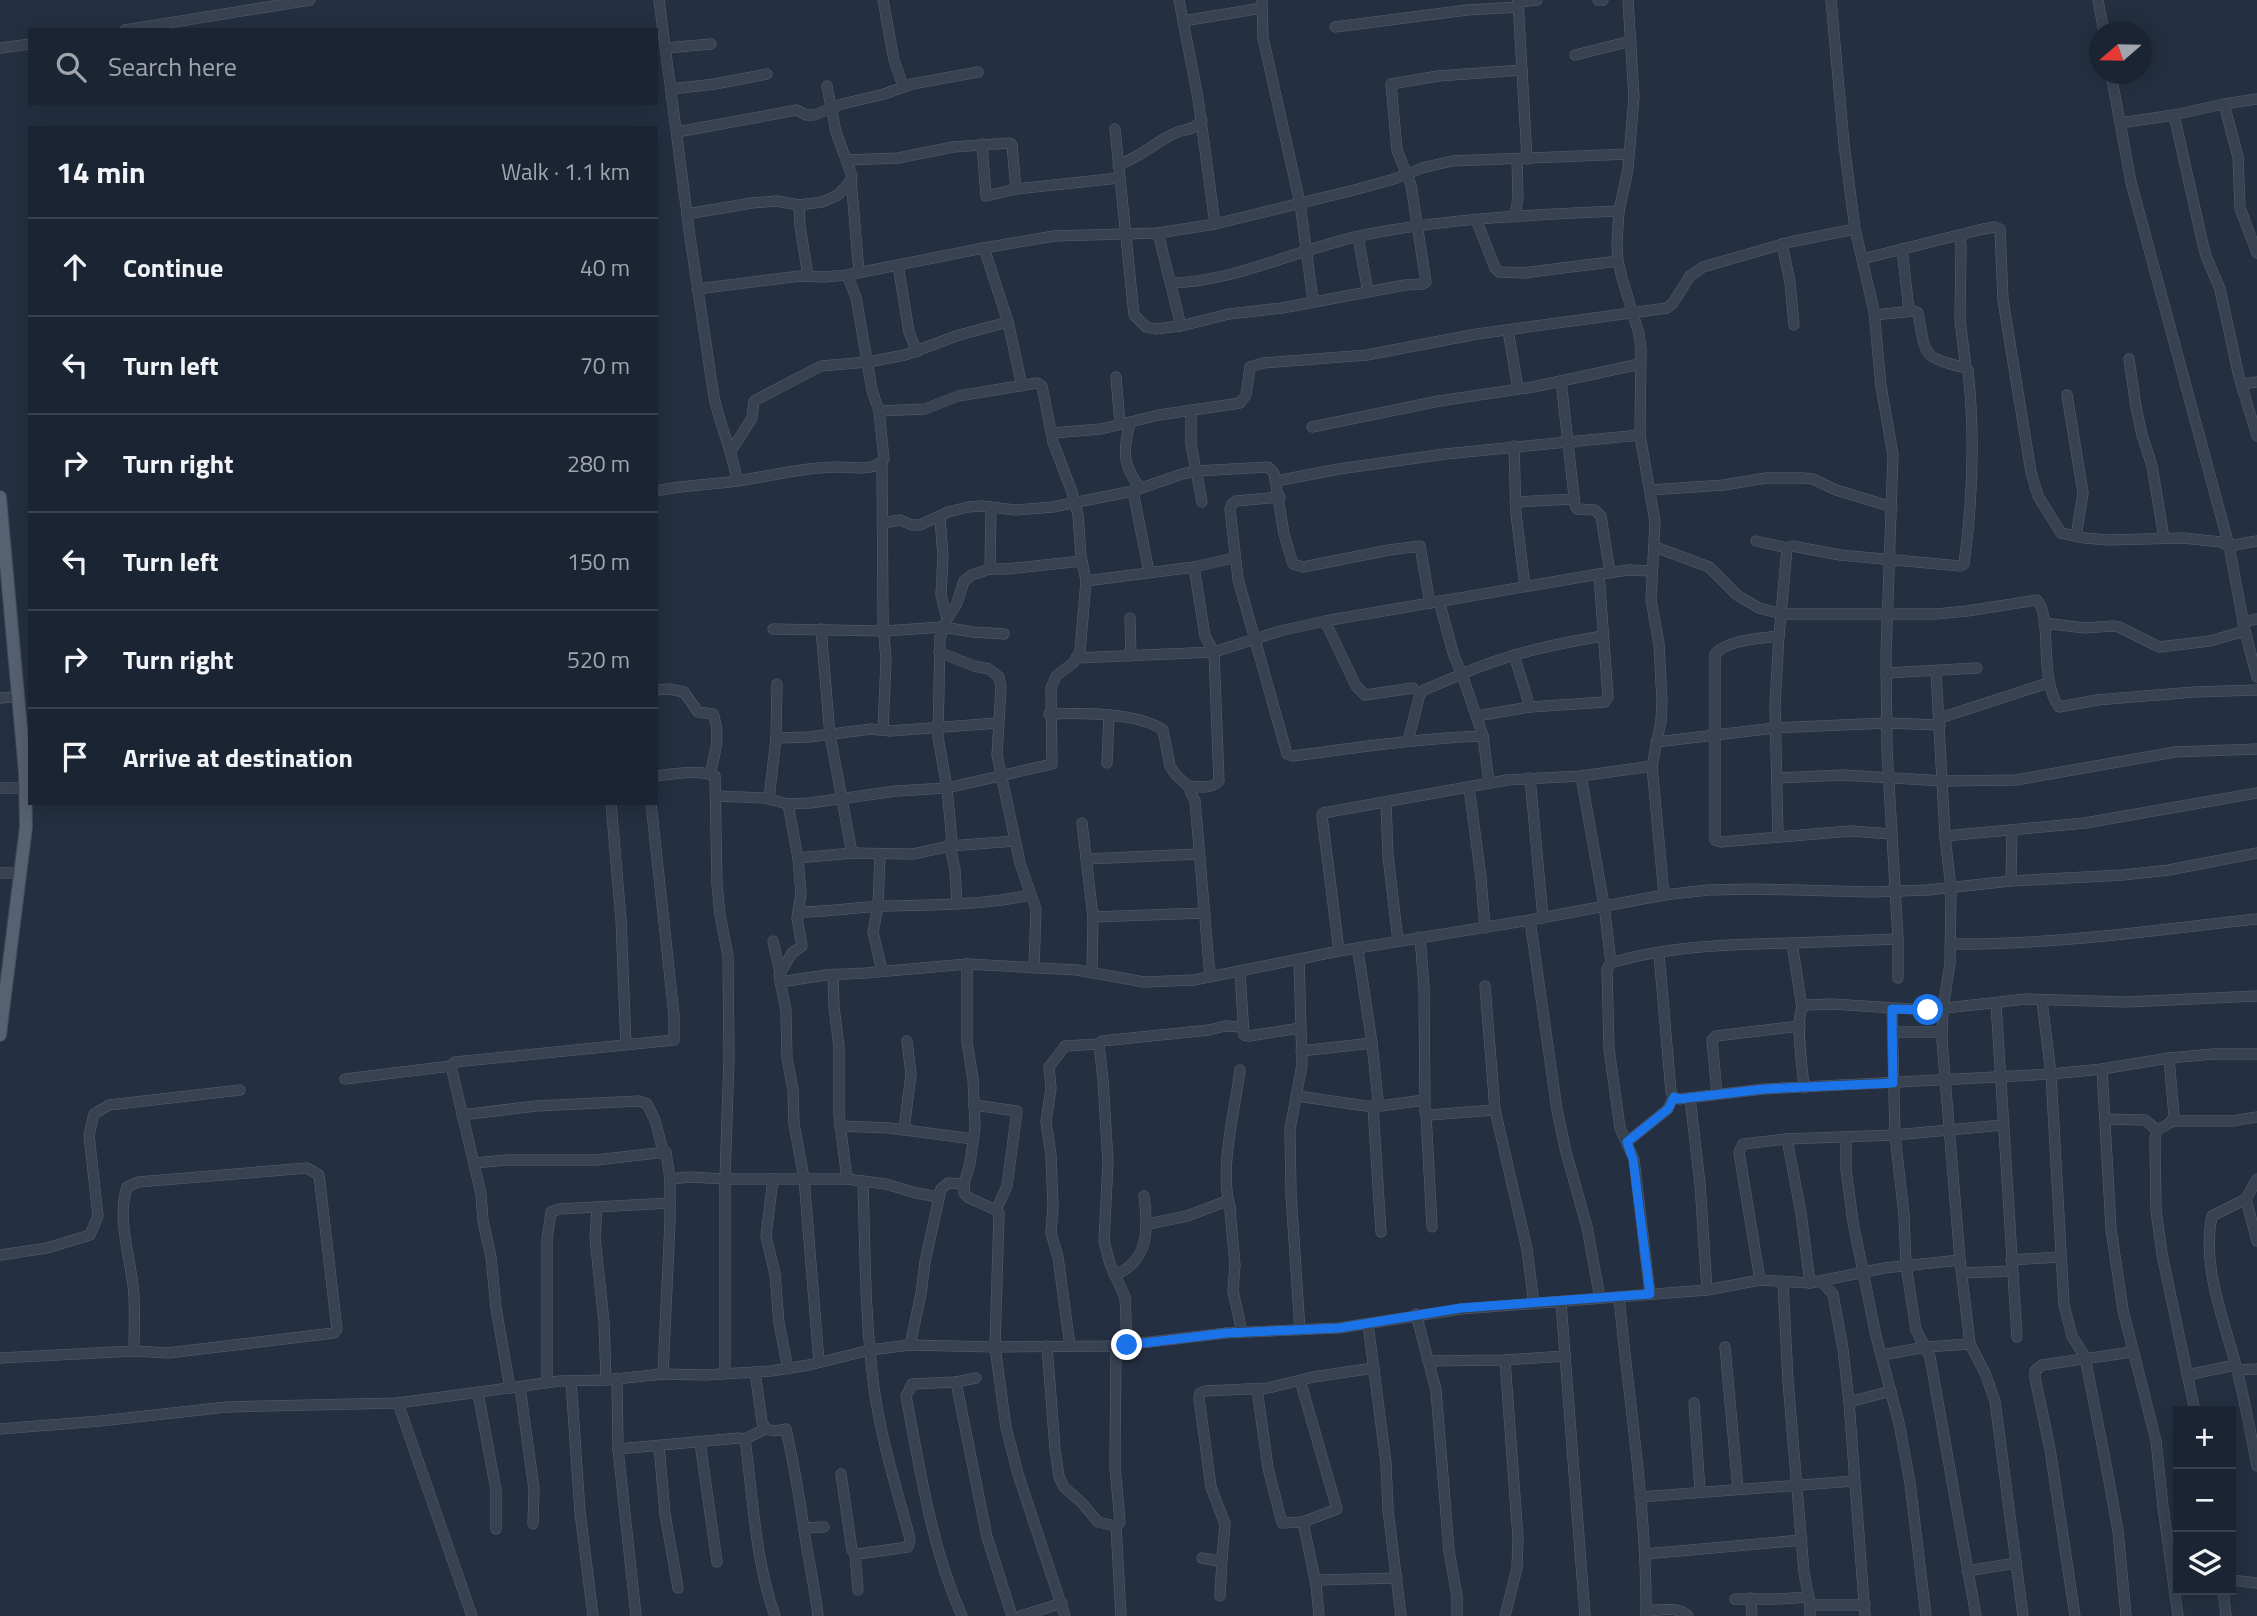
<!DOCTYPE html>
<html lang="en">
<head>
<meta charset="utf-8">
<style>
  :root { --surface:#1b2432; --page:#242c3a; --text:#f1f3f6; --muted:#a0a4ac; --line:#39414d }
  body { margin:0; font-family:"Titillium Web",sans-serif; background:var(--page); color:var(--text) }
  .controls { position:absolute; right:21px; bottom:21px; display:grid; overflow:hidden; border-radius:0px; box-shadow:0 4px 18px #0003 }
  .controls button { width:63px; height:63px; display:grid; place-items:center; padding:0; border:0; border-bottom:2px solid var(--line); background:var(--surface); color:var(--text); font:35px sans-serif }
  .compass { position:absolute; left:2089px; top:21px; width:63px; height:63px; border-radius:50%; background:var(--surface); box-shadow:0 4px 18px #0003; rotate:250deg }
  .stop { position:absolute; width:21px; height:21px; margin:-16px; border:5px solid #1a73e8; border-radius:50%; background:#fff }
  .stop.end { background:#1a73e8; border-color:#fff; box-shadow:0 2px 7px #0008 }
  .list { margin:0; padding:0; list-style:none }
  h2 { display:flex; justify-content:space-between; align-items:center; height:91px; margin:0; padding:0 28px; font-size:30px }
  h2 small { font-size:23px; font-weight:400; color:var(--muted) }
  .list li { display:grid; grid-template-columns:46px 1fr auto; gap:21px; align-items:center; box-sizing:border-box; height:98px; padding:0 28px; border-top:2px solid var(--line) }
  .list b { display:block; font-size:26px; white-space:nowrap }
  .list em { font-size:23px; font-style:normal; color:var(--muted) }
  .icon { flex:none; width:38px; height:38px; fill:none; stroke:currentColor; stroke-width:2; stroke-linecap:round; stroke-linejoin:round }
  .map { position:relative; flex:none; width:2257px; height:1616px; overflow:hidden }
  .search { position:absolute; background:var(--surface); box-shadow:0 4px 18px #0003; left:28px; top:28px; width:630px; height:77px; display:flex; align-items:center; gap:18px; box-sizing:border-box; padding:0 24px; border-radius:0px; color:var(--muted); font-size:26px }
  .panel { position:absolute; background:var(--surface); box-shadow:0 4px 18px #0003; left:28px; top:126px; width:630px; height:679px; border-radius:0px }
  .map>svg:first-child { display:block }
</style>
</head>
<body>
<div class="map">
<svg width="2257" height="1616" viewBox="0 0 2257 1616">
  <rect width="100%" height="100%" fill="#243042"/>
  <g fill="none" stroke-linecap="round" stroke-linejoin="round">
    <g stroke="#56606e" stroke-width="11">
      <g id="minor">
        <path d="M659 0 690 237 714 397C720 426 733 452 737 481"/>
        <path d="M883 0 894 60 903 86"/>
        <path d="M1179 0 1198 98 1215 224"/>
        <path d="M1262 0 1263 38 1300 203 1313 301"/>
        <path d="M1518 0 1527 159"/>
        <path d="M1598 0H1603"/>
        <path d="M1628 0 1634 97 1628 169 1619 211 1617 243 1618 261 1622 278 1639 334 1641 349 1640 435 1655 522 1651 600 1659 644 1662 702 1661 721 1652 766 1664 895"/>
        <path d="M1831 0 1844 144 1855 229 1874 311 1881 386 1893 455 1886 656 1887 749 1898 939V978"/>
        <path d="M2098 0 2104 32"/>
        <path d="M1518 2 1537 0"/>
        <path d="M1183 21 1262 8"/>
        <path d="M1335 27 1467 10 1519 7"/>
        <path d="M125 30 310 0"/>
        <path d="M0 48 30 44"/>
        <path d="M666 48 711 44"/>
        <path d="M1575 55 1631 41"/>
        <path d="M2111 74 2131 182 2229 546 2245 631 2257 677"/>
        <path d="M671 89 715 84 767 74"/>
        <path d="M2224 104 2238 157 2240 208 2257 253"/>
        <path d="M2174 115 2202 240 2206 256 2220 289 2239 377 2257 436"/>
        <path d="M2120 123 2174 115 2224 104 2257 99"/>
        <path d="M1115 129 1134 315 1146 327 1155 329 1181 326 1229 314 1282 308 1405 285 1422 284 1426 282 1411 185 1397 150 1391 84 1438 76 1522 70"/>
        <path d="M677 132 797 110 806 115H814L842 104 884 94 912 84 978 72"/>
        <path d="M982 144 986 196 1016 189 1119 178"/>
        <path d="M847 160 898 158 953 147 1010 143 1012 145 1016 189"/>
        <path d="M1118 165C1139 158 1153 144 1173 134 1186 127 1191 133 1202 120"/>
        <path d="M851 179 859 272"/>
        <path d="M799 205 800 226 808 276"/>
        <path d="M687 214 752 203 776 201 799 205 822 202 838 195 849 183 852 176 836 132 827 86"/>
        <path d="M1515 217 1518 197 1517 159"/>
        <path d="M1476 219 1495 268 1499 272 1523 273 1618 261"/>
        <path d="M1158 233 1181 326"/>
        <path d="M1960 235 1961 247 1960 320 1966 368"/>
        <path d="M1358 237 1368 292"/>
        <path d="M1782 244 1790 282 1794 325"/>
        <path d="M1902 249 1909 310"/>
        <path d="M1862 259 1983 229 1995 227 2000 229 2003 300 2031 472 2038 496 2061 533 2085 538 2109 540 2183 538 2221 542 2229 546 2257 541"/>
        <path d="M898 265 909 332 917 352"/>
        <path d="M1172 283C1238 281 1300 248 1364 235 1447 218 1534 215 1619 211"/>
        <path d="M697 289 800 276 824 277 847 275 984 248"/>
        <path d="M1508 330 1518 389"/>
        <path d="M2129 359 2136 407 2142 435 2152 466 2164 538"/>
        <path d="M1116 377 1120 424"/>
        <path d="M1561 381 1575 505 1577 509 1595 510 1601 516 1610 573"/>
        <path d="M2242 384 2257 382"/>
        <path d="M1022 386 1008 322 984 248 1054 236 1158 233 1215 224 1358 189 1394 179 1422 168 1452 161 1629 154"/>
        <path d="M2067 395 2083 493 2076 536"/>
        <path d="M1191 410V444L1202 502"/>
        <path d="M1130 422C1123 451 1122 464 1140 488"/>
        <path d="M1312 427 1439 401 1533 387 1640 364"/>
        <path d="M1052 433 1101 429 1159 415 1240 403 1246 395 1250 367 1263 363 1367 355 1477 334 1667 308 1673 303 1690 276 1703 267 1790 242 1855 229"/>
        <path d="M1514 446 1516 514 1525 586"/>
        <path d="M731 451 752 418 754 401 821 366 868 362 905 355 959 335 1008 322"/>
        <path d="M882 463 883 621 886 661 883 729"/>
        <path d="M1276 481 1339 469 1445 454 1640 435"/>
        <path d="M1650 490 1724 485 1766 478H1803L1813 479 1836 490 1892 507"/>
        <path d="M656 491C683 485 710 485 737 481 771 476 804 467 839 467 853 467 875 472 884 459L879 411 872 390 856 297 847 275"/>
        <path d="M1133 491 1149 572"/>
        <path d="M1280 497 1236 501 1232 504 1230 509 1238 579 1287 754 1292 756C1355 748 1420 738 1483 736L1462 674C1508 654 1554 644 1603 636"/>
        <path d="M1515 502 1574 499"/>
        <path d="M940 517 943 557 941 595 947 619"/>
        <path d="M883 523 900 520 912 525H920L948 512 968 507 982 506 1015 510 1053 507 1133 491 1182 474 1197 471 1268 467 1274 473 1284 534 1293 564 1303 567 1389 550 1420 546 1430 603"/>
        <path d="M1756 541 1787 548"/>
        <path d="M1655 547 1709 567 1737 595 1759 608 1782 614H1936L1967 611 2037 600C2053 617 2038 678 2059 707L2097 700 2194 692 2257 690"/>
        <path d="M1194 567 1205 636 1214 652 1280 631 1325 621 1599 574 1629 570 1651 571"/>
        <path d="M990 569 991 507"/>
        <path d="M1086 581 1194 567 1234 558"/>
        <path d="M1130 618 1131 656"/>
        <path d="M1325 621 1356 686 1365 695 1413 688"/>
        <path d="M2243 622 2257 619"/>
        <path d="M2044 623 2085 628 2112 626 2119 627 2159 647 2210 641 2245 631"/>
        <path d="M773 629 885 631 943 627 973 632 1004 634"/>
        <path d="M821 629 830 735 852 853"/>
        <path d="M1779 636C1759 639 1729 639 1715 654V840L1721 842 1850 831 1892 834"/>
        <path d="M939 652 974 666 989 669 999 677 1001 687 997 755 1020 863 1036 909 1034 968"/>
        <path d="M1514 655 1530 707"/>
        <path d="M1076 658 1214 652 1219 781C1212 789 1199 787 1188 786"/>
        <path d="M1936 671 1945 836 1951 888 1950 963 1943 1009 1942 1041 1960 1260 1970 1344 1985 1373 1995 1401 2023 1616"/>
        <path d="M1886 673 1977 668"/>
        <path d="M656 690 669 689 684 692 698 712 713 714C721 734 715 754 710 774"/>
        <path d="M0 698 14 697"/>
        <path d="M1049 714C1080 713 1138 712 1163 730L1170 766 1176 775 1188 786 1195 801 1210 977"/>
        <path d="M1477 716 1530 707 1605 702 1608 697 1599 574"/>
        <path d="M1940 718 2048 683"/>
        <path d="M1483 736 1489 783"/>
        <path d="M776 738 809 737 871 729 890 731 998 723"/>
        <path d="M1408 741 1420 694 1424 690 1462 674 1454 656 1439 601"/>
        <path d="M1656 742 1775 728 1887 723 1940 725"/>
        <path d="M1107 763 1109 715"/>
        <path d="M656 776C673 774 700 769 715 776L717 884 720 915 728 956 729 1058 725 1179V1373"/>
        <path d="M1581 776 1604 905 1611 963 1607 969 1609 1049 1620 1128 1634 1159 1650 1294"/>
        <path d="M1530 778 1543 918"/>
        <path d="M1777 778 1842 775 1944 781 2016 780 2175 752 2257 749"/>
        <path d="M1469 787 1481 878 1485 928"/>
        <path d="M0 788H22"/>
        <path d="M716 796 765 798 788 804 810 803 896 791 947 788 1052 764 1051 688 1056 676 1073 663 1080 652 1086 581 1081 556 1078 515 1072 492 1053 442 1042 386 1037 383 958 396 925 409 879 411"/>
        <path d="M769 799 776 738 777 684"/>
        <path d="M1386 802 1388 856 1398 941"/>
        <path d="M611 803 621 920 626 1045"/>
        <path d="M788 804 798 858 801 894 797 918 802 946 792 953 779 975 786 1011 787 1058 793 1090 794 1124 804 1178 819 1362"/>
        <path d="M1082 823 1093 917 1092 972"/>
        <path d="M1945 836 2085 823 2257 793"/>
        <path d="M1778 837 1775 704 1779 636 1787 548 1792 546 1840 555 1960 566 1964 564C1973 499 1975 435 1968 370L1966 368C1921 357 1926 356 1918 313L1914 311 1874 315"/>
        <path d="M880 854 878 907 873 932 882 971"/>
        <path d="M798 858 852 853 913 854 950 846 952 842 947 788 938 737 940 638 947 619 957 603 964 581 972 575 990 569H1007L1082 561"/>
        <path d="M1086 859 1199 854"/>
        <path d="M0 873H16"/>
        <path d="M2011 881 2012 830"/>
        <path d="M957 903 955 870 950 846 1015 841"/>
        <path d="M799 912C828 912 856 907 885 906 934 905 983 905 1030 895"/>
        <path d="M1093 917 1205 913"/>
        <path d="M1530 920 1557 1110 1566 1152 1587 1227 1600 1298"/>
        <path d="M1420 937 1424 986 1425 1112 1429 1115 1495 1110"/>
        <path d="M773 941 780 972"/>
        <path d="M1951 944C2054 945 2155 930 2257 919"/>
        <path d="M1339 951 1322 816 1323 813 1507 780 1581 776 1652 766"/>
        <path d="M1659 954 1671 1092 1673 1097 1679 1099 1764 1089 2051 1074 2102 1069 2169 1058 2213 1054H2257"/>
        <path d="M1299 959 1302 1065 1290 1129 1291 1194 1300 1330"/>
        <path d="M1611 963C1666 946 1735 944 1792 943"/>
        <path d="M967 964V1042L973 1079 975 1127 970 1163 964 1184V1193L969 1198 996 1210 999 1213 995 1347 1006 1427 1018 1474 1065 1616"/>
        <path d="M1240 972 1244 1035 1249 1036 1300 1028"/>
        <path d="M833 974 834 1007 839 1047V1115L847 1179"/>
        <path d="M780 982 826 975 866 973 967 964 1077 970 1144 982 1194 980 1339 951 1530 920 1664 895 1708 890 1754 889 1872 892 1928 890 2011 881 2123 875 2169 870 2257 853"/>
        <path d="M1485 986 1495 1110 1527 1249 1534 1304"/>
        <path d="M2042 1001 2051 1074 2064 1305 2072 1336 2085 1357 2107 1470 2118 1531 2126 1616"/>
        <path d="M1996 1003 2017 1337"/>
        <path d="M1802 1008 1807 1005 1831 1004 1928 1010 2026 999 2126 1002 2257 996"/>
        <path d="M1892 1009 1895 1135 1904 1215 1906 1265 1916 1330 1930 1357 1976 1616"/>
        <path d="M1892 1032H1942"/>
        <path d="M1301 1051 1372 1043"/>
        <path d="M2169 1058 2174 1116 2170 1123 2157 1130 2155 1138 2156 1210 2162 1254 2195 1411"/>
        <path d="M2102 1069 2111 1229 2123 1310 2156 1441 2163 1507 2178 1616"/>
        <path d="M345 1079 451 1066"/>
        <path d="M1804 1088C1803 1070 1795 1023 1802 1008L1792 943 1898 939"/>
        <path d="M1717 1094 1712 1040 1716 1036 1800 1026"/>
        <path d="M1297 1096 1373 1107 1378 1101 1372 1043 1358 951"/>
        <path d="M1690 1098 1700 1184 1707 1290"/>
        <path d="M974 1105 1017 1111 1007 1186 996 1210"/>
        <path d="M1426 1114 1432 1227"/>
        <path d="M462 1115 536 1106 639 1101 647 1104 655 1120 663 1151"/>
        <path d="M2105 1119 2145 1120 2157 1130"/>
        <path d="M2173 1121H2232L2257 1117"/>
        <path d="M840 1126 890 1128 973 1139"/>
        <path d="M904 1130 911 1074 907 1041"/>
        <path d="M1846 1137V1169L1853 1222 1876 1336 1899 1423 1910 1483 1926 1616"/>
        <path d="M1787 1139 1801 1213 1810 1283"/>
        <path d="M1627 1142 1668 1109 1673 1097"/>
        <path d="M475 1163 506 1160H596L666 1152 670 1179V1222L663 1374"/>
        <path d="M670 1179 690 1177 725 1179H847L886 1184 916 1193 938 1197"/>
        <path d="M773 1179 766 1236 775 1274 779 1323 788 1369"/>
        <path d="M2257 1179 2246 1199 2212 1216C2201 1267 2225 1322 2237 1370 2245 1402 2251 1434 2257 1466"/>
        <path d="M2246 1199 2257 1241"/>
        <path d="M597 1207 595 1238 604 1322 606 1380"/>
        <path d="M1230 1210 1235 1265 1233 1291 1242 1332"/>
        <path d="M1231 1210C1218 1173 1235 1110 1240 1070"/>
        <path d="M1148 1224 1187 1216 1227 1201"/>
        <path d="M1381 1232 1373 1107 1424 1100"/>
        <path d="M0 1255 47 1248 90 1235 98 1216 89 1135 94 1114 109 1105 240 1090"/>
        <path d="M2011 1260 2060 1257"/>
        <path d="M1962 1273 2012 1271"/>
        <path d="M1114 1275C1150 1262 1148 1227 1144 1196"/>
        <path d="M1760 1280 1739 1152 1743 1144 1787 1139 1895 1135 2003 1125"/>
        <path d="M1783 1282 1788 1381 1804 1572 1810 1605V1616"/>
        <path d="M1822 1282 1833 1294 1843 1349 1849 1402 1865 1616"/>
        <path d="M1619 1297C1629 1403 1647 1509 1646 1616"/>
        <path d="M1561 1302 1585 1616"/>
        <path d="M1416 1314 1436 1390 1449 1551 1457 1596V1616"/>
        <path d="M1368 1324 1386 1463 1388 1510 1401 1616"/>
        <path d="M910 1345 921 1294 925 1262 941 1189 948 1183 964 1184"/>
        <path d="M1127 1345 1125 1297 1110 1264 1104 1241 1108 1162 1103 1080 1099 1044 1102 1041 1209 1030 1225 1026 1242 1027"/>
        <path d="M1047 1346 1055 1449 1059 1477 1064 1487 1082 1503 1098 1522 1116 1526 1120 1522 1115 1467 1116 1346"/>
        <path d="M1070 1346 1058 1257 1051 1233 1053 1206 1051 1155 1046 1122 1051 1088 1049 1067 1065 1046 1099 1044"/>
        <path d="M1725 1347 1738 1489"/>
        <path d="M1882 1355 1926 1347 1970 1344"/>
        <path d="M0 1358 134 1351 168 1353 334 1333 337 1329 319 1175 307 1168 138 1182 127 1187C116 1221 132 1261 134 1296 135 1314 134 1333 134 1351"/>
        <path d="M1428 1361 1505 1360 1565 1356"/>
        <path d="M2237 1370 2257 1369"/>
        <path d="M755 1372 762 1422C768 1434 775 1431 786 1429 794 1465 800 1500 805 1536 809 1563 815 1589 818 1616"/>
        <path d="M2187 1375 2235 1365"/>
        <path d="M617 1378 618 1449 636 1616"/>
        <path d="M571 1381 580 1512 593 1616"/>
        <path d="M547 1382V1239L551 1212 559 1209 670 1203"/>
        <path d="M956 1382 987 1537 1012 1616"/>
        <path d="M520 1387 534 1489 533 1524"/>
        <path d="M510 1388 496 1308 491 1257 483 1221 481 1194 451 1066 455 1062 674 1040V1015L651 803"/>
        <path d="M1257 1389 1268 1468 1282 1523 1303 1522 1337 1509 1300 1380"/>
        <path d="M478 1393 496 1490V1529"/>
        <path d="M1849 1402 1891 1391"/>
        <path d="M398 1403 472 1616"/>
        <path d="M1694 1403 1700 1491"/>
        <path d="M0 1429 100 1421 227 1407 398 1403 560 1381 606 1380 663 1374 705 1375 771 1371 809 1365 870 1350 910 1345 995 1347 1116 1346 1226 1333 1339 1328 1461 1309 1707 1290 1760 1280 1810 1283 1884 1268 1960 1260"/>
        <path d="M745 1439C753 1498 755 1560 775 1616"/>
        <path d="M700 1442 717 1562"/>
        <path d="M659 1446 665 1514 678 1588"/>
        <path d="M618 1449 739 1438 745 1439 765 1429"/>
        <path d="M841 1474 852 1550 858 1554 908 1547 910 1539C897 1489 881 1440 874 1388 865 1320 865 1250 863 1181"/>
        <path d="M1640 1497 1854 1481"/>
        <path d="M1303 1522 1316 1584 1319 1616"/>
        <path d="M1116 1526 1121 1616"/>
        <path d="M804 1528 824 1527"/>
        <path d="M855 1553 858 1590"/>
        <path d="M1645 1554 1802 1540"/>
        <path d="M1202 1558 1219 1561 1222 1559 1225 1524 1211 1487 1199 1398 1200 1393 1205 1391 1268 1388 1313 1377 1374 1368"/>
        <path d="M1967 1571 2016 1563"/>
        <path d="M2231 1580 2257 1583"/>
        <path d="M1316 1584 1318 1580 1397 1578"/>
        <path d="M2223 1590 2226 1616"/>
        <path d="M1220 1596 1222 1559"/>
        <path d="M1751 1598 1752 1616"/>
        <path d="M1735 1599H1779L1809 1597"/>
        <path d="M1810 1605H1865"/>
        <path d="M1646 1611C1660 1610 1678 1606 1688 1616"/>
        <path d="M962 1616C931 1547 920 1469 906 1396L912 1384 956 1382 976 1378"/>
        <path d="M1021 1616 1062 1603"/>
        <path d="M1505 1616 1517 1568 1518 1538 1505 1360"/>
        <path d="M2075 1616 2050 1449 2035 1378V1371L2042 1365 2132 1352"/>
      </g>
    </g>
    <g stroke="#424b5a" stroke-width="14">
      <path id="major" d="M0 497 25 772 26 827 0 1035"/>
    </g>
    <use href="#minor" stroke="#384251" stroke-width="10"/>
    <use href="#major" stroke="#566171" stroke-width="12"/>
  </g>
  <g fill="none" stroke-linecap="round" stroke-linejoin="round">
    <path stroke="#1a73e8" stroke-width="9" d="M1127 1345 1226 1333 1339 1328 1461 1308 1650 1294 1633 1159 1627 1142 1668 1109 1674 1097 1679 1099 1764 1089 1893 1083 1892 1009 1928 1010"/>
  </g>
</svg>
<div class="controls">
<button>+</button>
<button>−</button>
<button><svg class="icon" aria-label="layers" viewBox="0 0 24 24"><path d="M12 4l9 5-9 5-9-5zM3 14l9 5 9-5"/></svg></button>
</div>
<svg class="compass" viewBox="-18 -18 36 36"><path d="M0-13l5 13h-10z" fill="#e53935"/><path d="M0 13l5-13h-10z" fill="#a0a4ac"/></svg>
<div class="stop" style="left:1928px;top:1010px"></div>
<div class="stop end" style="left:1127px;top:1345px"></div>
<div class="search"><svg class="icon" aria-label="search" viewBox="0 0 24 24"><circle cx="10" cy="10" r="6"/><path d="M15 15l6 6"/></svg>Search here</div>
<section class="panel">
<h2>14 min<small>Walk · 1.1 km</small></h2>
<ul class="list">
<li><svg class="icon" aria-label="ahead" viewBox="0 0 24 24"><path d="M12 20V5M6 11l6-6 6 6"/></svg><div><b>Continue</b></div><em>40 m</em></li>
<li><svg class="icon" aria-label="left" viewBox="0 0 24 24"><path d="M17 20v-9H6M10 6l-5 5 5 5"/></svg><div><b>Turn left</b></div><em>70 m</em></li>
<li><svg class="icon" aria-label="right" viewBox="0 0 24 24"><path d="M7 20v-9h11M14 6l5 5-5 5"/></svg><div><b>Turn right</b></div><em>280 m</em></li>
<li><svg class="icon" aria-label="left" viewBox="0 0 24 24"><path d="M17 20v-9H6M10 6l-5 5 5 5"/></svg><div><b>Turn left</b></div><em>150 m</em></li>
<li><svg class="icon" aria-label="right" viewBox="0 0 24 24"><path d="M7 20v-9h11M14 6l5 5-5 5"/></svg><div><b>Turn right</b></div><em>520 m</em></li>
<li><svg class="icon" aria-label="arrive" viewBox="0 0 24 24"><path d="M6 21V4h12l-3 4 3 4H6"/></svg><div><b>Arrive at destination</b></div></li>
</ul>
</section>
</div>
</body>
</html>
